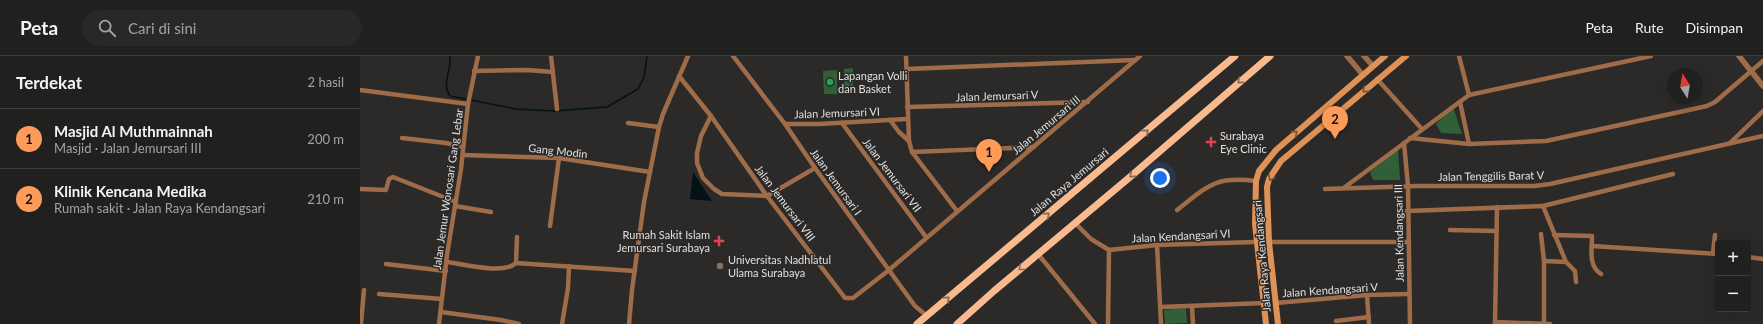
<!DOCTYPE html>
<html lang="id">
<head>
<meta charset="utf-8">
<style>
  :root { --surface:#20201e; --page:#282827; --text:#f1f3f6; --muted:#a2a3a4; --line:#3d3e3c; --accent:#fe9b59 }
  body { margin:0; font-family:Lato,sans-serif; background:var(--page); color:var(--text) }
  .controls { position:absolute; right:12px; bottom:12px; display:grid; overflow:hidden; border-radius:4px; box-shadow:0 4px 16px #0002 }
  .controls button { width:36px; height:36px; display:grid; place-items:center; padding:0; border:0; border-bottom:1px solid var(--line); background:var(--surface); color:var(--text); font:20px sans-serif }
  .compass { position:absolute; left:1307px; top:12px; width:36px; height:36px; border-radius:50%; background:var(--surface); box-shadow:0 4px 16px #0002; rotate:349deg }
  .you { position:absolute; left:800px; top:122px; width:14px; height:14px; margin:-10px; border:3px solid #fff; border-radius:50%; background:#1a73e8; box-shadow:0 0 0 6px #1a73e833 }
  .badge { display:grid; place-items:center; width:26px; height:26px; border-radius:50%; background:var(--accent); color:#111; font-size:13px; font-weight:700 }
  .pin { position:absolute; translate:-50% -33px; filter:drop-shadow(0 1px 2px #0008) }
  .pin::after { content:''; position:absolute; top:21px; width:14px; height:12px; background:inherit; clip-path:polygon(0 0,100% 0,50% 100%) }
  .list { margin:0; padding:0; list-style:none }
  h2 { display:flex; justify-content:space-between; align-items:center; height:52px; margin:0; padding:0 16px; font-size:17px }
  h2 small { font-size:13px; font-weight:400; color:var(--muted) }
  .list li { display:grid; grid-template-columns:26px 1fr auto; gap:12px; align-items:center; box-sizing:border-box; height:60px; padding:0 16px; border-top:1px solid var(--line) }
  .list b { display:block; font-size:15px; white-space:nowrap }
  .list p { margin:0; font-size:13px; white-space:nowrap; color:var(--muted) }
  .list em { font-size:13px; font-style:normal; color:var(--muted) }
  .icon { flex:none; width:22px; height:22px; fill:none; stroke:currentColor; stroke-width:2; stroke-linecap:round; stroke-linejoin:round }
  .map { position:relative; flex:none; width:1403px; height:268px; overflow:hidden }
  header { display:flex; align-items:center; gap:24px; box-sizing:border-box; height:56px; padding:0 20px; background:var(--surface); border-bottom:1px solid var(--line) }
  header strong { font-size:19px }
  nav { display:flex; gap:22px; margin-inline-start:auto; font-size:14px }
  .search { width:280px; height:36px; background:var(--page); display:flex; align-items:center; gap:10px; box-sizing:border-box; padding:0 14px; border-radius:22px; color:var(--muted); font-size:15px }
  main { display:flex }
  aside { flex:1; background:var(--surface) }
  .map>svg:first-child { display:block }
</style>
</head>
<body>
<header>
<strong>Peta</strong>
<div class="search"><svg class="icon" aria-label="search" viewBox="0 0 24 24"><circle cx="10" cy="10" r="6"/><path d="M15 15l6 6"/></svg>Cari di sini</div>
<nav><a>Peta</a><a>Rute</a><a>Disimpan</a></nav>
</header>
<main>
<aside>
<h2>Terdekat<small>2 hasil</small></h2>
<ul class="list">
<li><span class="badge">1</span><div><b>Masjid Al Muthmainnah</b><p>Masjid · Jalan Jemursari III</p></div><em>200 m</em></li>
<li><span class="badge">2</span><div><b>Klinik Kencana Medika</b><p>Rumah sakit · Jalan Raya Kendangsari</p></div><em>210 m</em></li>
</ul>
</aside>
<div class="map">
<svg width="1403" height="268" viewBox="0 0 1403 268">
  <rect width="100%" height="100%" fill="#2b2a28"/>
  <g fill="#315f38">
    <path d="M493 12V30L484 31V13Z"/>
    <path d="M477 14V38H464L463 15Z"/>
    <path d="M1093 51 1102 78 1081 77 1076 68Z"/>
    <path d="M1038 93 1040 124H1013L1010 116Z"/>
    <path d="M826 252 827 267 805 268 804 254Z"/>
  </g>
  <path fill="#031217" d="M333 116 352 145 330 143Z"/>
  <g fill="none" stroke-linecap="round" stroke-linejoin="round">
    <path stroke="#031217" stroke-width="1.5" d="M90 0C92 14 81 27 90 40L156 53 193 55 247 51 278 33 284 21 287 0"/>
    <g stroke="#9e6c49" stroke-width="4.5">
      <path d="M191 0 197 53"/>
      <path d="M373 0 425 68 455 112 555 250 567 260"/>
      <path d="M546 0 549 85 552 96 597 155"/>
      <path d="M1099 0 1109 39"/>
      <path d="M547 13 775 4"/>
      <path d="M114 15 167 14 193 16"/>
      <path d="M319 20 351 60 407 140 485 242H493L529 214 780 0"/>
      <path d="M1017 23 1062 73"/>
      <path d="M0 34 108 48"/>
      <path d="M1100 46 1109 88"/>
      <path d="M547 51 728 46"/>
      <path d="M351 60 341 80 337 97V107L343 122 354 133 362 138 407 140 455 112"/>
      <path d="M530 64 539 76 549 85"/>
      <path d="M268 67 299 71"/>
      <path d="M482 67 566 181"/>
      <path d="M425 68H459L547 63"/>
      <path d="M42 82 86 87 103 91"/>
      <path d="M1050 82 1109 88 1186 85 1347 50 1355 46 1403 5"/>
      <path d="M1044 87 1048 130 1050 268"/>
      <path d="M1370 87 1403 55"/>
      <path d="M552 96 674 91"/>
      <path d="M103 99 199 102 290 116"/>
      <path d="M985 131 1109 39 1291 0"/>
      <path d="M0 133 26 134 29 123 33 121 96 146"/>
      <path d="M965 133 1057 130H1174L1190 128 1403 80"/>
      <path d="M95 150 131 156"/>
      <path d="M1183 150 1313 118"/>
      <path d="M817 154C848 130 854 120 896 125"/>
      <path d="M1047 155 1183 150 1206 206 1215 215 1216 226"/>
      <path d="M715 167 731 183 749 194 748 268"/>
      <path d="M190 170 199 102"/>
      <path d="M1090 174 1137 175"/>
      <path d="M1181 178 1184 205V268"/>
      <path d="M1194 179 1232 180C1232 193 1228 210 1241 218"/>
      <path d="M909 186H1049"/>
      <path d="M797 189 801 268"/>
      <path d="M1232 190 1358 198"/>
      <path d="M749 194 797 189 895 186"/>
      <path d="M1353 197 1355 179"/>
      <path d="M678 198 735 268"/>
      <path d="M1388 201 1403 203"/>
      <path d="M1184 205 1206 206"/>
      <path d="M87 206C103 208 143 219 156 207"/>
      <path d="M156 207 275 215"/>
      <path d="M156 207 157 181"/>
      <path d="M26 208 86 215"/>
      <path d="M19 238 82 243"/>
      <path d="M1007 239 1009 268"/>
      <path d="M916 247 1007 239 1049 238"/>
      <path d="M801 251 904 247"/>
      <path d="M832 251 833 268"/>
      <path d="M81 256 141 264 159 268"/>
      <path d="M976 265 1009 261"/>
      <path d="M1135 266 1190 268"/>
      <path d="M1 268 4 234"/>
      <path d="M79 268 87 199 101 113 108 48 118 0"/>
      <path d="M202 268 208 232 209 210"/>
      <path d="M269 268 272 234 284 146 299 71 303 58 328 0"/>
      <path d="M1135 268 1137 151"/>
    </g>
    <g stroke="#9e6c49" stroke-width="5.5">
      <path d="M987 0 1003 19"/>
      <path d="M1004 0 1013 10"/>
      <path d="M1379 0 1403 30"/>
    </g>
    <g stroke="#e09155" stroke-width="6">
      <path d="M906 268 895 168 896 125 899 115 916 94 1025 0"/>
      <path d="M918 268 909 186 907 131 909 123 921 105 1046 0"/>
    </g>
    <g stroke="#f8ba8e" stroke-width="7">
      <path d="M557 268 875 0"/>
      <path d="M597 268 634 235 770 121 910 0"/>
    </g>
  </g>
  <defs><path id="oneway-chevron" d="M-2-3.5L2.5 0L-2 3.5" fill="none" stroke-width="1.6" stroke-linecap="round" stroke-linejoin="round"/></defs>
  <g stroke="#876b56">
    <use href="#oneway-chevron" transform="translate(880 25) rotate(140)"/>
    <use href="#oneway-chevron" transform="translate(786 76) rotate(-40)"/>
    <use href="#oneway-chevron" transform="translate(772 119) rotate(139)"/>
    <use href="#oneway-chevron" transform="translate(687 159) rotate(-40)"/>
    <use href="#oneway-chevron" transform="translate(661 212) rotate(141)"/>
    <use href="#oneway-chevron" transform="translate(587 243) rotate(-40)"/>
  </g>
  <g stroke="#73533a">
    <use href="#oneway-chevron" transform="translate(1005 34) rotate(140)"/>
    <use href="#oneway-chevron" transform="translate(935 77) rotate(-41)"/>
    <use href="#oneway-chevron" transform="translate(911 122) rotate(116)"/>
  </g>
  <circle fill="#2e9e5b" stroke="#2b2a28" stroke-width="1.5" cx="470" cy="26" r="4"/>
  <g fill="#e0444e" stroke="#2b2a28" stroke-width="1.5">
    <path d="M849 80h4v4h4v4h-4v4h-4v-4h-4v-4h4z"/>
    <path d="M357 179h4v4h4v4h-4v4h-4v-4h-4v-4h4z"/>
  </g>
  <circle fill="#8d6e63" stroke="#2b2a28" stroke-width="1.5" cx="360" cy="210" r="4"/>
  <g text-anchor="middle" stroke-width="3" stroke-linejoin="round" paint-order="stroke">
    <g font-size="11" fill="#e0dfde" stroke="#2b2a28" text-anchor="start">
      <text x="478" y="24">Lapangan Volli<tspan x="478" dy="13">dan Basket</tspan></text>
      <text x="860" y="84">Surabaya<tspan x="860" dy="13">Eye Clinic</tspan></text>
      <text x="350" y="183" text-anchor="end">Rumah Sakit Islam<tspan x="350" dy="13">Jemursari Surabaya</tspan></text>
      <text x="368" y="208">Universitas Nadhlatul<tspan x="368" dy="13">Ulama Surabaya</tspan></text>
    </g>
    <g font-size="11" fill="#e0dfde" stroke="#2b2a28">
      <text transform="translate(637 40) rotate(-2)" y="4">Jalan Jemursari V</text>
      <text transform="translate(477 57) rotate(-2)" y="4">Jalan Jemursari VI</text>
      <text transform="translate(686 69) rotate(-40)" y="4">Jalan Jemursari III</text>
      <text transform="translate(198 95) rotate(6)" y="4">Gang Modin</text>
      <text transform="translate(532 119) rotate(53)" y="4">Jalan Jemursari VII</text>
      <text transform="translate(1131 120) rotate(-1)" y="4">Jalan Tenggilis Barat V</text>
      <text transform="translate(476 126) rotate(54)" y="4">Jalan Jemursari I</text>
      <text transform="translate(709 126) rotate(-40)" y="4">Jalan Raya Jemursari</text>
      <text transform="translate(88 133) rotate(-82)" y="4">Jalan Jemur Wonosari Gang Lebar</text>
      <text transform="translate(425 147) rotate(53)" y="4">Jalan Jemursari VIII</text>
      <text transform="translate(1039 177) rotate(-91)" y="4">Jalan Kendangsari III</text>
      <text transform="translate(821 180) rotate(-3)" y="4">Jalan Kendangsari VI</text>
      <text transform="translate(902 200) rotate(-95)" y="4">Jalan Raya Kendangsari</text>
      <text transform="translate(970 234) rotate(-4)" y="4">Jalan Kendangsari V</text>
    </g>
  </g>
</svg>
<div class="controls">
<button>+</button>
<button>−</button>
</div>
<svg class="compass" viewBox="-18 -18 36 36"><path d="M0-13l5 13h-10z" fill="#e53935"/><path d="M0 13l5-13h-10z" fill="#a2a3a4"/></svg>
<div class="you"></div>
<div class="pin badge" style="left:629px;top:116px">1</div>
<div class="pin badge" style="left:975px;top:83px">2</div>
</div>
</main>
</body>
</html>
